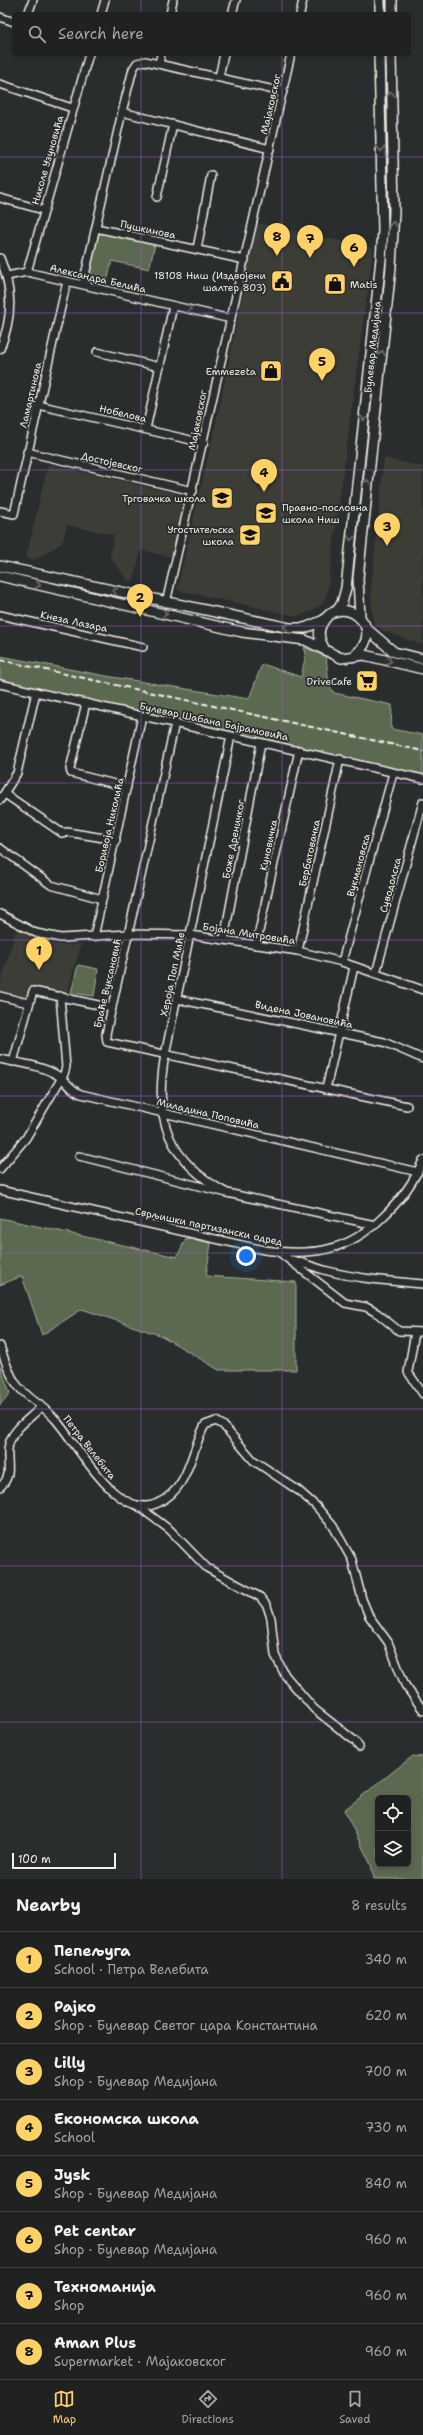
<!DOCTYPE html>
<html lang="en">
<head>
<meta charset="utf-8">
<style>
  :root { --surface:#202222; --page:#2d2f2f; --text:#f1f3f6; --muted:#a2a4a5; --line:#3d3f40; --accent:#ffd166 }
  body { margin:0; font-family:"Shantell Sans",sans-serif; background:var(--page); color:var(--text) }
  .controls { position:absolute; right:12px; bottom:12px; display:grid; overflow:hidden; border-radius:6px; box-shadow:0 2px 6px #0003 }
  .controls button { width:36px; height:36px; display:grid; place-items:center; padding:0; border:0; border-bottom:1px solid var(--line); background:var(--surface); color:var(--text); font:20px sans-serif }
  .scale { position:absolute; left:12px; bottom:10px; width:104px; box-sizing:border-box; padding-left:4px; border:2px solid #f4f1e8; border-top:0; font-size:11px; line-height:14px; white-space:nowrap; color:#f4f1e8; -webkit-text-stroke:3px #2a2d2e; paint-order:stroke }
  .you { position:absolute; left:246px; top:1256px; width:14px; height:14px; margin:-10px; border:3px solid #fff; border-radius:50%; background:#1a73e8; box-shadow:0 0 0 6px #1a73e833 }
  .badge { display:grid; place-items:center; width:26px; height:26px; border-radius:50%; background:var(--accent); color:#111; font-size:13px; font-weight:700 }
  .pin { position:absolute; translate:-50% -33px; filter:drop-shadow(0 1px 2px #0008) }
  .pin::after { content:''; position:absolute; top:21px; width:14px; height:12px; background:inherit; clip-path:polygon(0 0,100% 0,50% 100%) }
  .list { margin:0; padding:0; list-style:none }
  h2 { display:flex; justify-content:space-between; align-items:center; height:52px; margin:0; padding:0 16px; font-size:17px }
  h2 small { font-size:13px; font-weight:400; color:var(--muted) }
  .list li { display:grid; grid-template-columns:26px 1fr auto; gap:12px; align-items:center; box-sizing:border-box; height:56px; padding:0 16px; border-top:1px solid var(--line) }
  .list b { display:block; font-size:15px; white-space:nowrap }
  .list p { margin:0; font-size:13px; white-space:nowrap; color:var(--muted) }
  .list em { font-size:13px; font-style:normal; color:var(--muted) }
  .icon { flex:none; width:22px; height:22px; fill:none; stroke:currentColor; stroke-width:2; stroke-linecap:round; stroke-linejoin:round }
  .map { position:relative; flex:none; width:423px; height:1879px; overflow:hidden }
  .search { position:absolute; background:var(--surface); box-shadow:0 2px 6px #0003; left:12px; right:12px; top:12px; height:44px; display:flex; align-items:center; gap:10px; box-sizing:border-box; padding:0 14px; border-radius:6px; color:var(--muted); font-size:15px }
  .sheet { height:500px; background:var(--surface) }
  nav { display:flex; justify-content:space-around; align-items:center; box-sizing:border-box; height:56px; border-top:1px solid var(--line); background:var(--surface); font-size:11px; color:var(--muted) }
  nav a { display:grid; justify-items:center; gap:2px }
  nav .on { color:var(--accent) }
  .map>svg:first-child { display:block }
</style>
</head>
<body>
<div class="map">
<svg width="423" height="1879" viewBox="0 0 423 1879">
  <rect width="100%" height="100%" fill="#2a2d2e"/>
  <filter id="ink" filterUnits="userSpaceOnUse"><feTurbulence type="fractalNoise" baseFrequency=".025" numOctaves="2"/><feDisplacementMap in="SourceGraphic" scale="8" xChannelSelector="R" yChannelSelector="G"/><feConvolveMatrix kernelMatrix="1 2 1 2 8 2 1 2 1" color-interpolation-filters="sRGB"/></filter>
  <g filter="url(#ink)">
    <g fill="#3e3c39">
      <path d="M257 223 373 248 327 594 321 605 310 612 296 616 177 590 219 410Z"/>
      <path d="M384 458 423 467V645L384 631 376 625 372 613 371 591Z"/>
      <path d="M48 464 186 496 171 557 141 550 133 581H128L110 557 114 535 67 525 62 543 34 560 26 558Z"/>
      <path d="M16 930 49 943 64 945 81 944 66 997 38 991 28 1003 0 996V985Z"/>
    </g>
    <g fill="#5b6951" stroke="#a8ad9c" fill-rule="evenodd">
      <path d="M98 231 155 244 149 269 112 261 106 286 87 281Z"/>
      <path d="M304 647 326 657 329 685 334 693 392 705 391 729 423 735V778L0 684V656L106 676 249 699 262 664 301 677 306 654Z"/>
      <path d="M78 965 98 969 94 996 71 993Z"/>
      <path d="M0 1218 177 1257 186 1238 211 1243 206 1276 296 1282V1370H219L162 1336 82 1309 42 1335 22 1276 0 1285Z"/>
      <path d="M0 1366 10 1393 0 1405Z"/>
      <path d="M413 1756 423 1757V1879H374L371 1865 344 1810ZM378 1798H408V1864H378Z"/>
    </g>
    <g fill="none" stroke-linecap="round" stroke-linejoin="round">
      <g stroke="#f4f1e8" stroke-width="10">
        <g id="minor">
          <path d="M28 14 33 0"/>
          <path d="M101 14 105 0"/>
          <path d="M170 14 173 0"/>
          <path d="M232 14 236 0"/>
          <path d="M300 14 303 0"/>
          <path d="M0 17 14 22"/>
          <path d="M159 64 161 54"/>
          <path d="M219 77 224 54"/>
          <path d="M0 84 72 108"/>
          <path d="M122 112 270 149"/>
          <path d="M157 197 173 124"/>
          <path d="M0 198 43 210"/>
          <path d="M96 228 245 260"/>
          <path d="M197 249 211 175"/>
          <path d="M0 258C13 290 13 317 0 349"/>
          <path d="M27 272 89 54"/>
          <path d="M7 276 27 272 231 319"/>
          <path d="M83 284 122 112 133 69 137 63 145 61 283 92"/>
          <path d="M97 352 160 367"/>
          <path d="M38 405 204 443"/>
          <path d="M146 429 173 306"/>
          <path d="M27 452 193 491"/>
          <path d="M0 511 14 514 67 281"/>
          <path d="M166 603 291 54"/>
          <path d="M0 615 143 647"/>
          <path d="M0 684 423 779"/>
          <path d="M86 703 70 769 71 773 127 787"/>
          <path d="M175 723 106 1034 107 1042 407 1106"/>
          <path d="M5 794 62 833 67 832 116 840"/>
          <path d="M0 800 17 773 36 692"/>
          <path d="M0 848 51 885 102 899"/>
          <path d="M0 914 36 933 61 938 128 934 190 935 298 951 342 962 423 990"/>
          <path d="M94 937 142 716"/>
          <path d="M224 939 261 743"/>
          <path d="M256 945 299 750"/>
          <path d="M298 951 340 759"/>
          <path d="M342 962 393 773"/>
          <path d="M376 973 423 802"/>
          <path d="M0 996 28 1003"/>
          <path d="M177 999 384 1042 423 1059"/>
          <path d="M0 1059C18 1063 41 1065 57 1075 66 1080 70 1090 81 1094L418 1172"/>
          <path d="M13 1062 33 991 112 1008"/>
          <path d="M326 1089 354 967"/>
          <path d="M79 1156 227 1193 375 1225"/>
          <path d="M0 1169 26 1138 64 1074 66 1067 60 996"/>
          <path d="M0 1190 264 1250C313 1256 347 1252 383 1217 401 1200 414 1182 423 1160"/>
          <path d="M227 1193C168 1161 153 1120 165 1055L231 736"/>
          <path d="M279 1252 345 1303 366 1307 377 1313 399 1331 423 1332"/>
          <path d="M292 1260C305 1263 315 1268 328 1271 358 1279 391 1281 423 1284"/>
          <path d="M415 1332 408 1372 423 1394"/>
          <path d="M0 1346C4 1359 9 1374 17 1385 27 1398 44 1406 55 1419 77 1443 117 1523 158 1503 190 1488 190 1452 205 1425L216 1421 223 1425 253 1460 299 1491 316 1506 333 1526 352 1560 362 1599 369 1616 388 1642 405 1685 423 1710"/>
          <path d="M0 1487C16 1474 3 1457 10 1441 15 1428 29 1419 39 1409L40 1404"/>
          <path d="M138 1506 170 1530 207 1568 260 1597 267 1606 271 1618 275 1655 285 1675 314 1709 355 1741 359 1747"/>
        </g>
      </g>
      <g stroke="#f4f1e8" stroke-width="12">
        <g id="secondary">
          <path d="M380 14V0"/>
          <path d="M392 14V0"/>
          <path d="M0 566 290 628H305L324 620"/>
          <path d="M0 576 242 632 305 640 341 658 364 655 423 669"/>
          <path d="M337 611 342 603 346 588 381 259 383 231 379 54"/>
          <path d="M360 617 358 578 391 267 394 212 391 54"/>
          <path d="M367 629 394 652 423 659"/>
          <path d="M324 648C319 639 317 631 323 622 341 591 389 628 355 655"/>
        </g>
      </g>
      <use href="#minor" stroke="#2a2d2e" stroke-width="7"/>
      <use href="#secondary" stroke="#2a2d2e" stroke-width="9"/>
      <path stroke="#f4f1e8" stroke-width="2" stroke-dasharray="6 3" stroke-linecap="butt" d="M0 660 423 751"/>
    </g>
    <defs><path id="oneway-chevron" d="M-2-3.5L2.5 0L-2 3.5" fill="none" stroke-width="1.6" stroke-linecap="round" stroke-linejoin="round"/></defs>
    <g stroke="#71726f">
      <use href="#oneway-chevron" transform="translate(391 94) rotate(-91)"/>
      <use href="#oneway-chevron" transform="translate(381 149) rotate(89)"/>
      <use href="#oneway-chevron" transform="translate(393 224) rotate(-87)"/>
      <use href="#oneway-chevron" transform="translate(189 309) rotate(13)"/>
      <use href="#oneway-chevron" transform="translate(382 353) rotate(-84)"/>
      <use href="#oneway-chevron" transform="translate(364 418) rotate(97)"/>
      <use href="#oneway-chevron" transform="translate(367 482) rotate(-84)"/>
      <use href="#oneway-chevron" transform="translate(351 538) rotate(96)"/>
      <use href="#oneway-chevron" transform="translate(38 585) rotate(13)"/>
      <use href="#oneway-chevron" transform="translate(115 591) rotate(-168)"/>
      <use href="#oneway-chevron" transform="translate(165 614) rotate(13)"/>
      <use href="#oneway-chevron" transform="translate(286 627) rotate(-173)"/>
      <use href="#oneway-chevron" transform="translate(389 661) rotate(14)"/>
    </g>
  </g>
  <path fill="none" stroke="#995dc9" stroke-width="1" stroke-opacity="0.55" d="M141 0V14M282 0V14M141 54V1879M282 54V1879M0 157H423M0 313H423M0 470H423M0 626H423M0 783H423M0 940H423M0 1096H423M0 1253H423M0 1409H423M0 1566H423M0 1722H423"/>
  <defs>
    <g id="civic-square" transform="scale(1.15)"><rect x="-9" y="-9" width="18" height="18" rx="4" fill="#ffd166" stroke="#2a2d2e"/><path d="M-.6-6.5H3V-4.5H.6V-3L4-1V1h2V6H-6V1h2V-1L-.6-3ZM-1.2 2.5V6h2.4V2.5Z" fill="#111"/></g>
    <g id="shop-square" transform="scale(1.15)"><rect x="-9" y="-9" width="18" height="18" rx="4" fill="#ffd166" stroke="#2a2d2e"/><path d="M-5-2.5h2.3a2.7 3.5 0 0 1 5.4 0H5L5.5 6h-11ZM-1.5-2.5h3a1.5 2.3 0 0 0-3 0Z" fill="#111"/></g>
    <g id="school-square" transform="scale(1.15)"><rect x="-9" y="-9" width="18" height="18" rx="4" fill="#ffd166" stroke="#2a2d2e"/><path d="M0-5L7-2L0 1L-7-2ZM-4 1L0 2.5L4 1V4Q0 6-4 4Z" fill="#111"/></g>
    <g id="supermarket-square" transform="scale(1.15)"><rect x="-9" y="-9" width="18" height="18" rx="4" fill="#ffd166" stroke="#2a2d2e"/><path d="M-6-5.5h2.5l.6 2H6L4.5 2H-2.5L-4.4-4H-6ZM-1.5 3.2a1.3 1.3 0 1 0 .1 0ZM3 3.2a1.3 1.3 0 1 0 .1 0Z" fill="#111"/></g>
  </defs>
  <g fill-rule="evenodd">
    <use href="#civic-square" x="282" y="281"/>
    <use href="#shop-square" x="335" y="284"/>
    <use href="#shop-square" x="271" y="371"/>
    <use href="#school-square" x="222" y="498"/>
    <use href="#school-square" x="266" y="513"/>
    <use href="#school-square" x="250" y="535"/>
    <use href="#supermarket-square" x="367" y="681"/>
  </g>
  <g text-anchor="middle" stroke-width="3.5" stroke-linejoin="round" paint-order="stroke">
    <g font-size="10" fill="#f4f1e8" stroke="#2a2d2e">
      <text transform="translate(270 104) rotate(-77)" y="4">Мајаковског</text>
      <text transform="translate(47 160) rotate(-74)" y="4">Николе Узуновића</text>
      <text transform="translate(148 229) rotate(12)" y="4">Пушкинова</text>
      <text transform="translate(98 278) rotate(13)" y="4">Александра Белића</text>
      <text transform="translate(372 347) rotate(-84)" y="4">Булевар Медијана</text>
      <text transform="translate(30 395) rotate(-77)" y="4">Ламартинова</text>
      <text transform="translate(123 413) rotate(13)" y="4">Нобелова</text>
      <text transform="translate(197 420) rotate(-79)" y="4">Мајаковског</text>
      <text transform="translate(112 462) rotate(13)" y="4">Достојевског</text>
      <text transform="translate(74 621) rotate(12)" y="4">Кнеза Лазара</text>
      <text transform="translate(214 721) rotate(12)" y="4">Булевар Шабана Бајрамовића</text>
      <text transform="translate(109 825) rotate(-77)" y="4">Боривоја Николића</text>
      <text transform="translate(233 839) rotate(-79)" y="4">Боже Дреничког</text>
      <text transform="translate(268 845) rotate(-78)" y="4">Куновичка</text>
      <text transform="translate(309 853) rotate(-78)" y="4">Бербатовачка</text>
      <text transform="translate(358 865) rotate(-75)" y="4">Вукмановска</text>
      <text transform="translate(390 885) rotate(-75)" y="4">Суводолска</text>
      <text transform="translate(249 933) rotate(9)" y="4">Бојана Митровића</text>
      <text transform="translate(172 974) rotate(-78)" y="4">Хероја Поп Миће</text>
      <text transform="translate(107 983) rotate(-77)" y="4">Браће Вуксановић</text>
      <text transform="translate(304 1014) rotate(12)" y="4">Видена Јовановића</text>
      <text transform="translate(208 1113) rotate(13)" y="4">Миладина Поповића</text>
      <text transform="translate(209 1226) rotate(12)" y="4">Сврљишки партизански одред</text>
      <text transform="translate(90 1447) rotate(52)" y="4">Петра Велебита</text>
    </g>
    <g font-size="10" fill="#f4f1e8" stroke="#2a2d2e" text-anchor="end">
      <text x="266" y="279">18108 Ниш (Издвојени<tspan x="266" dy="12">шалтер 803)</tspan></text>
      <text x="350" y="288" text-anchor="start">Matis</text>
      <text x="256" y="375">Emmezeta</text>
      <text x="206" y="502">Трговачка школа</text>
      <text x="282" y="511" text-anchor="start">Правно-пословна<tspan x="282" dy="12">школа Ниш</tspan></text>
      <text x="234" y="533">Угоститељска<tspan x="234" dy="12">школа</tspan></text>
      <text x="352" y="685">DriveCafe</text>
    </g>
  </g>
</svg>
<div class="controls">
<button><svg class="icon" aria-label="locate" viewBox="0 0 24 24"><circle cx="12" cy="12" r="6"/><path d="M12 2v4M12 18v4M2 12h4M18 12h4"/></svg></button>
<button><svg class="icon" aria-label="layers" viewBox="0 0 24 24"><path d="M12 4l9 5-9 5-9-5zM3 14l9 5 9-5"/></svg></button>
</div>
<div class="scale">100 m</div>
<div class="you"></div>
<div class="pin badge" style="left:39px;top:970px">1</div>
<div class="pin badge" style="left:140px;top:617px">2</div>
<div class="pin badge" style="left:387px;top:546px">3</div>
<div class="pin badge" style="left:264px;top:492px">4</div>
<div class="pin badge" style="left:322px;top:381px">5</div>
<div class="pin badge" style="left:354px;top:267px">6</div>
<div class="pin badge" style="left:310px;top:258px">7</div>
<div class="pin badge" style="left:277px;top:256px">8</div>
<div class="search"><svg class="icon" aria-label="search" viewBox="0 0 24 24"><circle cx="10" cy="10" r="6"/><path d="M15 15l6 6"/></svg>Search here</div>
</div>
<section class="sheet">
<h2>Nearby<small>8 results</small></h2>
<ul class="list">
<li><span class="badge">1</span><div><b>Пепељуга</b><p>School · Петра Велебита</p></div><em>340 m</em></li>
<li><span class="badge">2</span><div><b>Рајко</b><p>Shop · Булевар Светог цара Константина</p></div><em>620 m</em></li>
<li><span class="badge">3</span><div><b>Lilly</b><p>Shop · Булевар Медијана</p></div><em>700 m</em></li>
<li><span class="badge">4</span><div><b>Економска школа</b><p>School</p></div><em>730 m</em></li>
<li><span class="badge">5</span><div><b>Jysk</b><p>Shop · Булевар Медијана</p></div><em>840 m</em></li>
<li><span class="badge">6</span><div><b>Pet centar</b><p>Shop · Булевар Медијана</p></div><em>960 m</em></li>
<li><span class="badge">7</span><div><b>Техноманија</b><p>Shop</p></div><em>960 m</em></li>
<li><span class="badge">8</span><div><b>Aman Plus</b><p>Supermarket · Мајаковског</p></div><em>960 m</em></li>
</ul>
</section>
<nav>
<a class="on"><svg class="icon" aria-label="map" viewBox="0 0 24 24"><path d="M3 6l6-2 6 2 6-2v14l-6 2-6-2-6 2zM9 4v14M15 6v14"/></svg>Map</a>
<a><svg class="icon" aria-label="directions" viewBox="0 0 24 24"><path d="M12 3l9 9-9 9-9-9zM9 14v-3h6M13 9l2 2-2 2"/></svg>Directions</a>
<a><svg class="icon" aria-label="saved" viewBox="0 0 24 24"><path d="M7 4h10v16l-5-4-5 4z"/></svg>Saved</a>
</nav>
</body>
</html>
